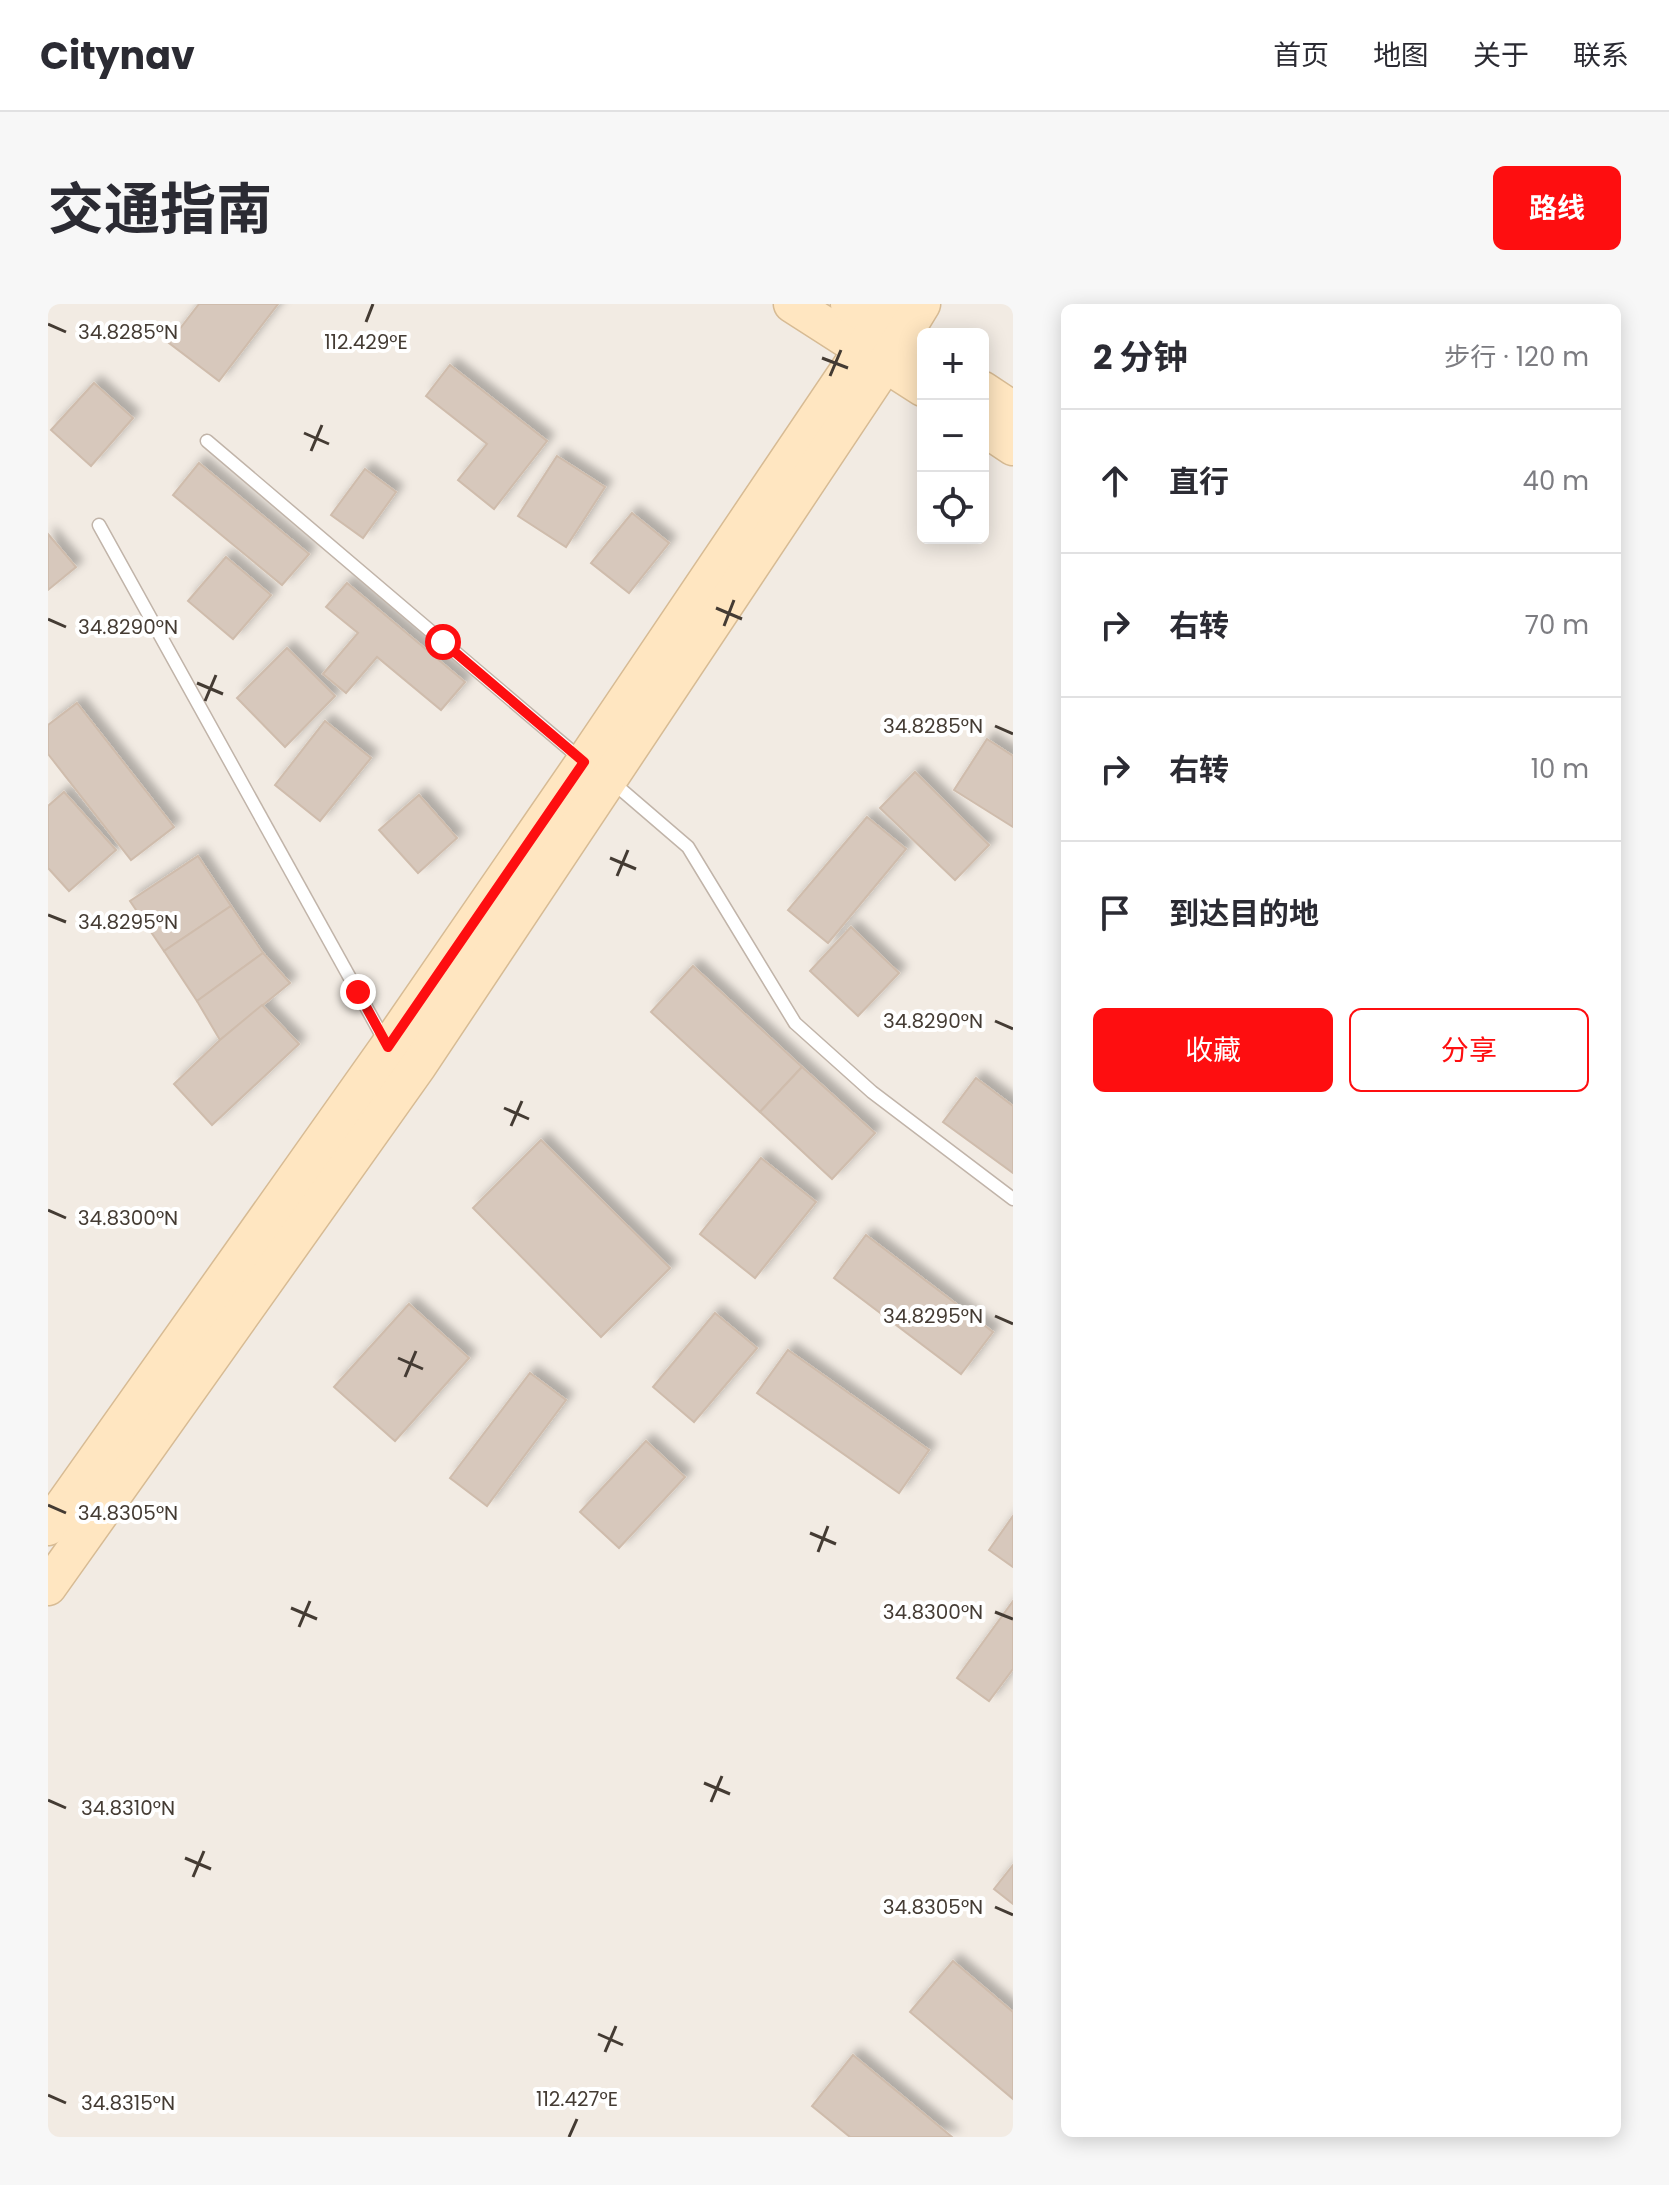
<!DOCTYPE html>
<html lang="zh">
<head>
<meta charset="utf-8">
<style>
  :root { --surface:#fff; --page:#f7f7f7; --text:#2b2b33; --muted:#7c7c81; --line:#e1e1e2; --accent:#fe0e10 }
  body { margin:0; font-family:Poppins,"Noto Sans SC",sans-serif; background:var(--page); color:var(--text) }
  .controls { position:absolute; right:24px; top:24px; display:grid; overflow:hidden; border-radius:12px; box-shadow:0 4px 20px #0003 }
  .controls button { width:72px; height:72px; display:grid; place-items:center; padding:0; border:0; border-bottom:2px solid var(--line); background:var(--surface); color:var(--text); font:40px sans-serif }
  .stop { position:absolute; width:24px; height:24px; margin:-18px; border:6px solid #fe0e10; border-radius:50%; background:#fff }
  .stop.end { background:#fe0e10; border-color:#fff; box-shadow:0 2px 8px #0008 }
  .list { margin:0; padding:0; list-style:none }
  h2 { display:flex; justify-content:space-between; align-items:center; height:104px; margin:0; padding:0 32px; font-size:34px }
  h2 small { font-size:26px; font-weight:400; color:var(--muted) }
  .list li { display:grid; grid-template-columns:52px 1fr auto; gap:24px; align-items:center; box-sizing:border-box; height:144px; padding:0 32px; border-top:2px solid var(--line) }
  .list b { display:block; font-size:30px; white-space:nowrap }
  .list em { font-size:26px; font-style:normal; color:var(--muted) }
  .actions { display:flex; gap:16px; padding:24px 32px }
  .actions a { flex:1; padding:18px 0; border:2px solid var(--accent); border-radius:12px; text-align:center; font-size:28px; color:var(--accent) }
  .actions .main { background:var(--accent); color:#fff }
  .icon { flex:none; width:44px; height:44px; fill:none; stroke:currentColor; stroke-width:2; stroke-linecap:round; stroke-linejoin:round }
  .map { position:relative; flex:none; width:965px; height:1833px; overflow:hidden; border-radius:12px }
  header { display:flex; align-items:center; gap:48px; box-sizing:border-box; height:112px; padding:0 40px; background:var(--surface); border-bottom:2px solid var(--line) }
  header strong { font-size:38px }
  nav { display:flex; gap:44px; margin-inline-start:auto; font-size:28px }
  .intro { display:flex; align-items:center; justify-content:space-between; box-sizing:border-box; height:192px; padding:0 48px }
  h1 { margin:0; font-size:56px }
  .button { padding:20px 36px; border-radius:12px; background:var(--accent); color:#fff; font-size:28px; font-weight:700 }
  main { display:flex; gap:48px; padding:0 48px }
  aside { flex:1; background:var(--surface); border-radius:12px; box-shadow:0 4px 20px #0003 }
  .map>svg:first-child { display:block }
</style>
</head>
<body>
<header>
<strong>Citynav</strong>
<nav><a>首页</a><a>地图</a><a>关于</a><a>联系</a></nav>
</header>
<div class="intro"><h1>交通指南</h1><a class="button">路线</a></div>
<main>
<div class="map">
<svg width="965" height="1833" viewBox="0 0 965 1833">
  <defs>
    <filter id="shadow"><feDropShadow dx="7" dy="-7" stdDeviation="4" flood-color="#0004"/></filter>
  </defs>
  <rect width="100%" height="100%" fill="#f2ebe3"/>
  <g fill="#d7c8bc" stroke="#cfbcac" stroke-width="2" filter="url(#shadow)">
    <path d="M151 0H230L171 77 121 39Z"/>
    <path d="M402 61 499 137 446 205 410 176 439 140 378 92Z"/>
    <path d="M46 79 85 114 43 162 3 126Z"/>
    <path d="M509 152 557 183 518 243 470 212Z"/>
    <path d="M151 159 261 250 234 281 125 191Z"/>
    <path d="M317 165 348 188 315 234 283 211Z"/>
    <path d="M584 209 621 239 581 289 543 259Z"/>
    <path d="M0 230 28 263 0 286Z"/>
    <path d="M178 253 223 291 185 335 140 297Z"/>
    <path d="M299 279 417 378 393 406 329 353 298 389 275 370 310 329 278 303Z"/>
    <path d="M239 344 287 392 237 443 189 394Z"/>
    <path d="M29 399 126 523 83 556 0 450V421Z"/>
    <path d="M277 417 323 454 272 517 227 481Z"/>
    <path d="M939 435 965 452V523L906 486Z"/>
    <path d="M867 468 941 541 907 576 832 504Z"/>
    <path d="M16 488 68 546 21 587 0 564V502Z"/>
    <path d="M371 491 409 534 370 569 331 526Z"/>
    <path d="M819 513 858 545 780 639 740 606Z"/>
    <path d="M150 552 183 602 116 647 82 597Z"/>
    <path d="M183 602 215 649 149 697 116 647Z"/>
    <path d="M803 623 851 669 810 712 762 667Z"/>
    <path d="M215 649 242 679 172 736 149 697Z"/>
    <path d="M645 662 754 763 712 808 603 708Z"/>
    <path d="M214 701 251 740 164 821 126 780 172 736Z"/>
    <path d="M754 763 827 829 784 875 712 808Z"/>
    <path d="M928 774 965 802V869L895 818Z"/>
    <path d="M493 836 622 964 553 1033 425 904Z"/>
    <path d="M713 854 768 898 707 974 652 930Z"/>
    <path d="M818 931 945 1028 913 1070 786 974Z"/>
    <path d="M361 1000 421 1054 347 1137 286 1083Z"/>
    <path d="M667 1009 709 1044 646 1118 605 1083Z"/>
    <path d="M740 1046 881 1146 851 1189 709 1089Z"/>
    <path d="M482 1069 518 1096 439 1202 402 1174Z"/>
    <path d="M598 1137 637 1173 571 1244 532 1208Z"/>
    <path d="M965 1212V1263L941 1246Z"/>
    <path d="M965 1297V1365L941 1397 909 1374Z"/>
    <path d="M965 1561V1600L946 1585Z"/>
    <path d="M905 1657 965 1708V1795L862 1708Z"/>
    <path d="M805 1751 904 1833H802L764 1802Z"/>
  </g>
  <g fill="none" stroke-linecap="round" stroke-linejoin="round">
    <g stroke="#c1b4a9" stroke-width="15">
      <g id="lane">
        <path d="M159 137 534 456"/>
        <path d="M51 221 338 739"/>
        <path d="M562 476 640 543 747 719 824 788 965 895"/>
      </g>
    </g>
    <g stroke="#d7bb94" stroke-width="39">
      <g id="secondary">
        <path d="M744 0 875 84"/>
        <path d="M801 0 875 47"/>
        <path d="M935 86 965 106"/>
        <path d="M935 123 965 143"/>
        <path d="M0 1223 340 743 536 458 845 0"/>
        <path d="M0 1283 370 762 838 59 874 0"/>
      </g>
    </g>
    <use href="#lane" stroke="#fff" stroke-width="12"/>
    <use href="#secondary" stroke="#ffe6c1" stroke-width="36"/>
  </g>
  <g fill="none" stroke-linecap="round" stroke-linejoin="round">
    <path stroke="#fe0e10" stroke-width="10" d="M310 688 340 743 536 458 395 338"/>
  </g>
  <path fill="none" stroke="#443b33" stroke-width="3" d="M318 18 325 0M0 20 18 28M774 54 800 64M782 72 793 46M256 129 281 140M263 147 274 121M668 304 694 315M0 315 18 323M676 322 686 296M149 379 175 390M157 397 168 371M947 422 965 430M562 554 588 565M569 572 580 546M0 611 18 618M947 717 965 725M456 804 481 815M463 822 474 797M0 906 18 914M947 1012 965 1020M350 1054 375 1065M357 1073 368 1047M0 1201 18 1209M762 1229 788 1240M770 1248 780 1222M243 1304 269 1315M947 1308 965 1315M251 1323 262 1297M656 1479 682 1490M0 1496 18 1504M663 1498 674 1472M137 1554 163 1565M145 1573 156 1547M947 1603 965 1611M550 1730 575 1741M557 1748 568 1722M0 1791 18 1799M521 1833 529 1815"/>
  <g font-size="20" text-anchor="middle" fill="#443b33" stroke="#fff" stroke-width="8" stroke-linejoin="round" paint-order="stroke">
    <text x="80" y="35">34.8285°N</text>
    <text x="318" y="45">112.429°E</text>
    <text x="80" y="330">34.8290°N</text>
    <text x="885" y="429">34.8285°N</text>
    <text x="80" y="625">34.8295°N</text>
    <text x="885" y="724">34.8290°N</text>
    <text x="80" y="921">34.8300°N</text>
    <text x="885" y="1019">34.8295°N</text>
    <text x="80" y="1216">34.8305°N</text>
    <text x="885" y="1315">34.8300°N</text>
    <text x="80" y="1511">34.8310°N</text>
    <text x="885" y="1610">34.8305°N</text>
    <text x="529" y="1802">112.427°E</text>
    <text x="80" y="1806">34.8315°N</text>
  </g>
</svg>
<div class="controls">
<button>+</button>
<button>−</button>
<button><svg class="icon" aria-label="locate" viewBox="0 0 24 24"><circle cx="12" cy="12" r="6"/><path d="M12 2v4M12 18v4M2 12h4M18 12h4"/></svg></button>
</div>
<div class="stop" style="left:395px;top:338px"></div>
<div class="stop end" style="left:310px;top:688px"></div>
</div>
<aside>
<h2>2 分钟<small>步行 · 120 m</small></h2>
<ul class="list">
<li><svg class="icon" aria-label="ahead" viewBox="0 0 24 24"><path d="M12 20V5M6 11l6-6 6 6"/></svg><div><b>直行</b></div><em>40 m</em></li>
<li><svg class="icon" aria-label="right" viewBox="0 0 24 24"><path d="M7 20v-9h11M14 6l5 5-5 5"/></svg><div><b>右转</b></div><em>70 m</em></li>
<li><svg class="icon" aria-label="right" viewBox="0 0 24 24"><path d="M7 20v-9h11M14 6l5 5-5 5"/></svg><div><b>右转</b></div><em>10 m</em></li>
<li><svg class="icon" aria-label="arrive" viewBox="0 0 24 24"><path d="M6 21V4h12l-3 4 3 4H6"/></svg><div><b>到达目的地</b></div></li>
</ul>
<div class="actions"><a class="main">收藏</a><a>分享</a></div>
</aside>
</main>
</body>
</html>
